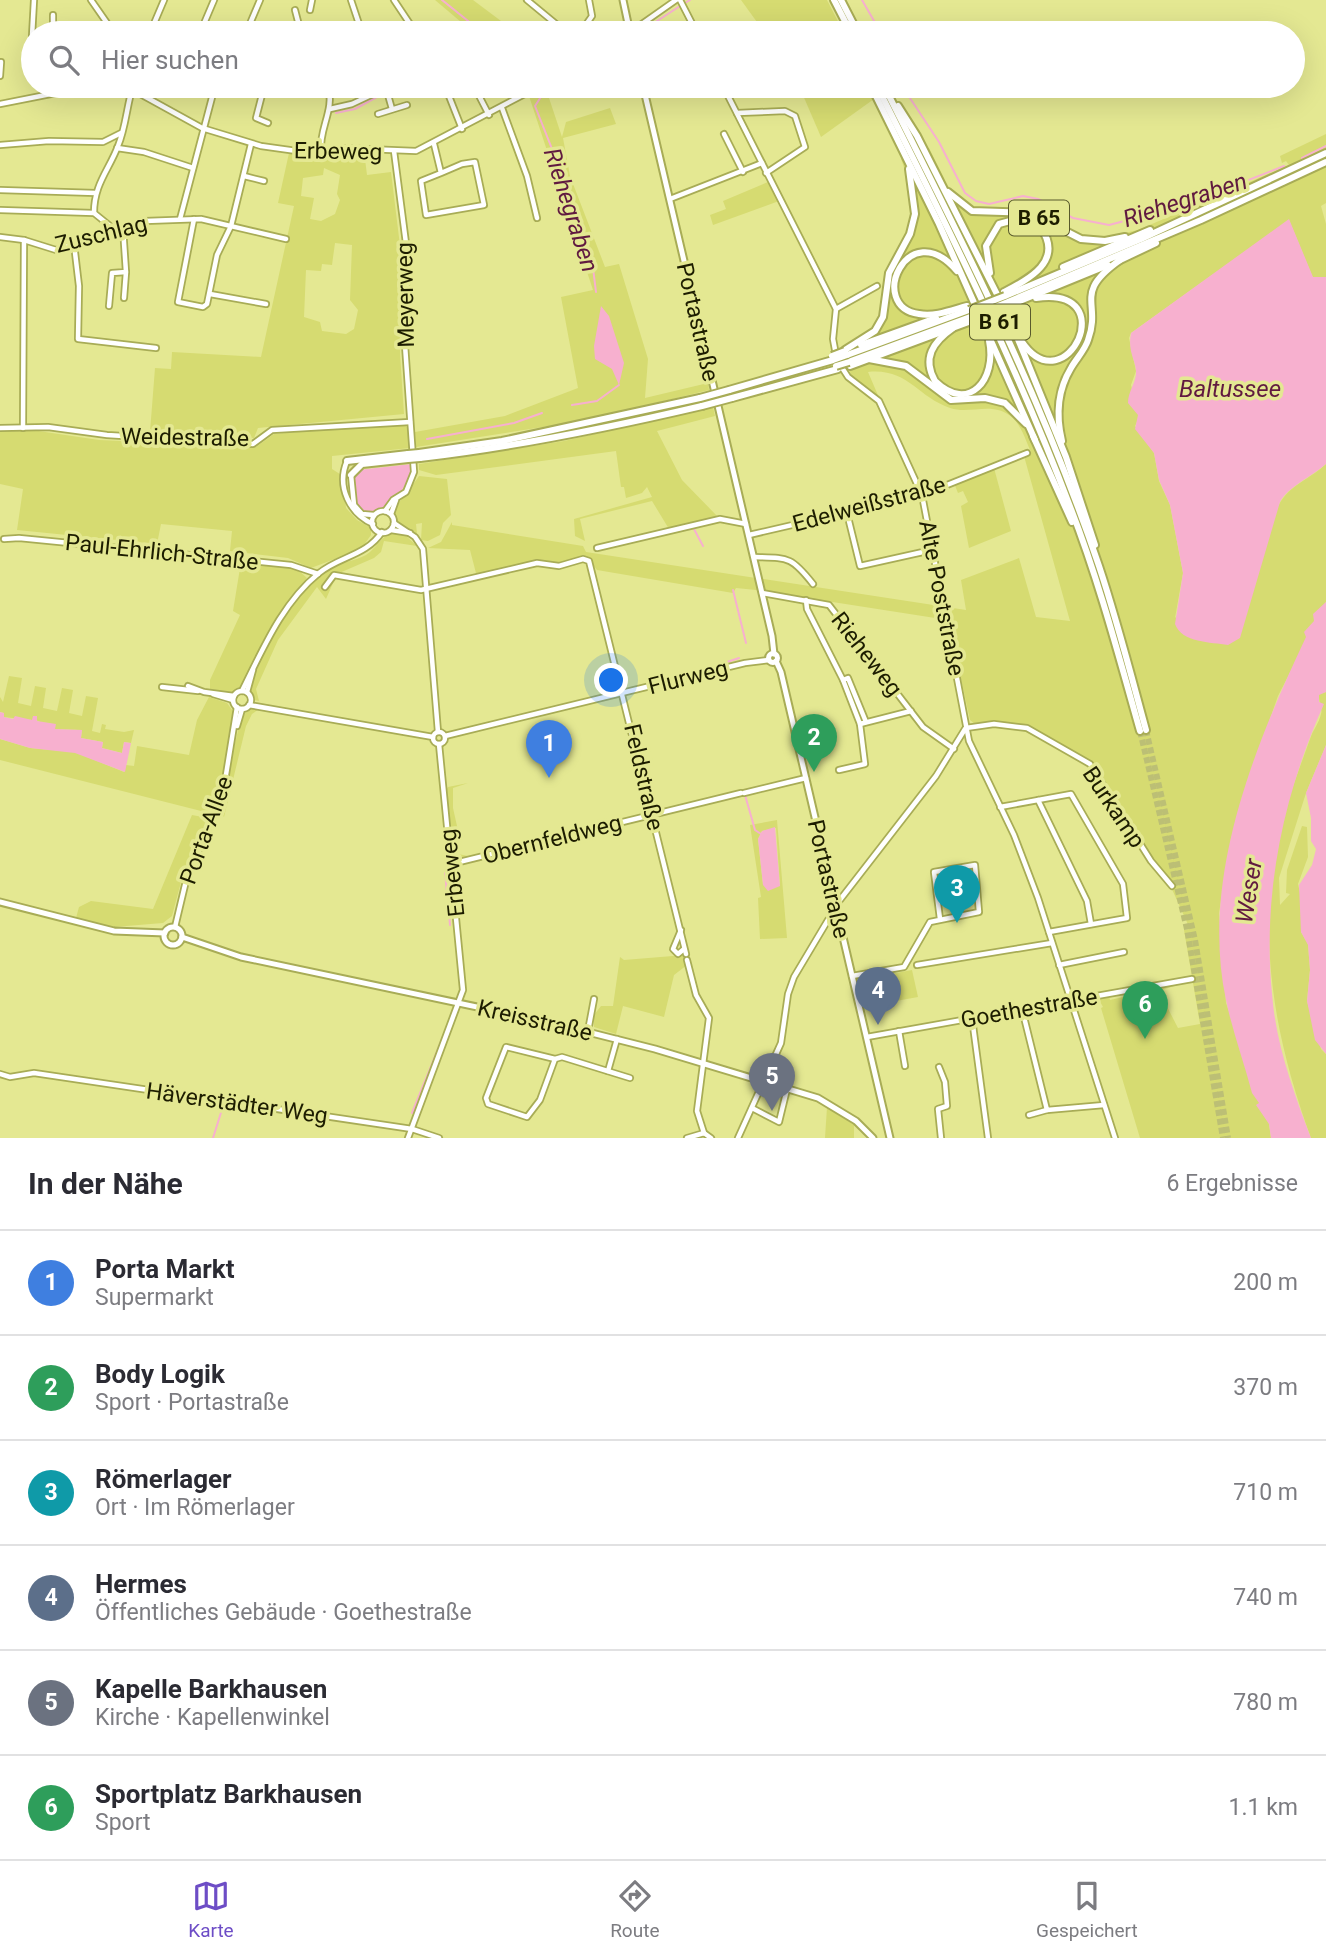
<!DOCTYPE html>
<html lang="de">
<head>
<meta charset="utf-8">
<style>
  :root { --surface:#fff; --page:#f2f2f3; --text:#2b2b33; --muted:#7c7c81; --line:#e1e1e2; --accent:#6d4dc6 }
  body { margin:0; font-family:Roboto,sans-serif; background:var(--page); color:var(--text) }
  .you { position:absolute; left:612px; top:681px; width:24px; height:24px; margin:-18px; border:5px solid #fff; border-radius:50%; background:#1a73e8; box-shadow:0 0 0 10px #1a73e833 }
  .badge { display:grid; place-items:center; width:46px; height:46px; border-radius:50%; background:var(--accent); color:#fff; font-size:23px; font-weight:700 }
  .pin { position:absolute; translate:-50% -58px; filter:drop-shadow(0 2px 4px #0008) }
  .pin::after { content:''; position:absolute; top:37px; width:24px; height:21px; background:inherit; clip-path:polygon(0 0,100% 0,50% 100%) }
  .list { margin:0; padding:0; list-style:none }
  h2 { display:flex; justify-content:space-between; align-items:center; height:91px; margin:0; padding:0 28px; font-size:30px }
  h2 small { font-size:23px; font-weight:400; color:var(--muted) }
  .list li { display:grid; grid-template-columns:46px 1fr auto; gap:21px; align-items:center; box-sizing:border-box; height:105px; padding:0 28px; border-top:2px solid var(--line) }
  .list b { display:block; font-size:26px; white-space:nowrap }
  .list p { margin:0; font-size:23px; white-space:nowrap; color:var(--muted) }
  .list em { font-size:23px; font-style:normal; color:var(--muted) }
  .icon { flex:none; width:38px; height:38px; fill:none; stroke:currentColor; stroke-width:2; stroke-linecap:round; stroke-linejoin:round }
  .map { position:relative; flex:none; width:1326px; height:1138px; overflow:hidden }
  .search { position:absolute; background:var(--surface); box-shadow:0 7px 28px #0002; left:21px; right:21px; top:21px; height:77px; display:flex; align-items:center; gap:18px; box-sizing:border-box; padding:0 24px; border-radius:38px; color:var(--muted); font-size:26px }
  .sheet { height:721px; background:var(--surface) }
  nav { display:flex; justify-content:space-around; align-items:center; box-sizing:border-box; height:98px; border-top:2px solid var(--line); background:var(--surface); font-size:19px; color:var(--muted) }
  nav a { display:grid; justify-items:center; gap:4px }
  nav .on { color:var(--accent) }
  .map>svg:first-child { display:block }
</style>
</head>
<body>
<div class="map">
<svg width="1326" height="1138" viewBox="0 0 1326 1138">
  <rect width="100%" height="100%" fill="#e4e892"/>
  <g fill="#d6db71" fill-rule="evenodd">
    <path d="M435 0H473L517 33H474Z"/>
    <path d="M741 0H827L844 33H765Z"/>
    <path d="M545 86 562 137 566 122 610 108 616 124 563 138 570 176 605 267 619 264 648 359 645 398 708 383 709 390 587 420 416 447 415 432 505 416 578 388 561 297 593 290 529 96Z"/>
    <path d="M799 86H867L874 99 821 137Z"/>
    <path d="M1326 134V203L1321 206 1326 224V277L1313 278 1289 220 1131 333 1129 338 1136 371 1131 385 1139 418 1135 426 1154 453 1159 481 1170 505 1183 573 1175 618 1275 513C1286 485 1305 483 1326 464V602L1278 696 1251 773 1231 839 1219 913 1226 1003 1269 1124 1271 1138H1140L1101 1008 1103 1007 1098 998 1109 996 1110 1000 1180 984 1159 991 1178 1028 1200 1024 1184 930 1190 929 1171 887 1150 861 1091 766 1022 730 993 727 971 730 975 724 970 720 948 620 756 590 736 588 733 593 597 570 586 556 558 564 536 562 477 577 470 550 428 548 441 542 452 522V525L583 546 586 552 966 610 961 580 1019 558 1036 617 1070 621 1024 456 1031 452C1026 441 1022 427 1013 418 993 400 971 415 950 408 917 397 908 368 868 372L880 400 851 375 843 348C889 330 876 313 886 276 889 263 898 254 904 243 917 216 911 186 901 159L929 148 948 186 967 206 980 210 1028 209 1071 233 1106 237 1138 230 1289 165 1286 161 1282 163 1280 156Z"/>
    <path d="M337 150 364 151 367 175 391 172 402 262 400 354 404 414 258 428 254 438 150 432 155 368 171 369 172 352 261 357 294 206 278 203 289 153 311 156ZM324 168 340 175 337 194 340 200 335 214 321 221 310 219 314 198 301 196 303 178 323 175ZM335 243 352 245 350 300 358 310 354 329 346 334 322 331 320 322 304 317 306 270 321 271 322 264 332 265Z"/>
    <path d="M768 182 779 201 713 225 710 215 726 209 723 201Z"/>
    <path d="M713 407 715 416 657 431 682 480 718 517 669 529 652 501 580 519 585 541 575 536 574 519 652 497 647 487 642 493 626 498 624 487H621L616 451 436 475 419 470V464L564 441Z"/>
    <path d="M401 423 407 427 410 448 332 456V469L343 476 346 508 357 520 371 528V535L361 549 311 568 288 558 230 551 232 531 161 524 157 544 17 530 23 489 0 484V430L25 429 99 440 256 447 274 434Z"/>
    <path d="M994 468 1011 531 969 548 961 506 968 502 963 491 958 493 954 483Z"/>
    <path d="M419 476 447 479 451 515 443 523 440 535 428 541 421 540 422 523 416 524 417 534 398 524 394 513C397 502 412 487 419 476Z"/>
    <path d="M395 532 405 535 417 546 384 541 381 552 374 558 337 574 326 599 317 587 278 640 256 689 259 701 254 700 249 689C258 651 295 587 330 568 341 562 355 561 366 555 378 547 380 536 395 532Z"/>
    <path d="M241 562 296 568 307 578 269 632 241 688 230 694 210 689V680L240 615 233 611Z"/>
    <path d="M9 676 22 678 18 703 31 706 35 686 46 688 43 708 57 711 62 688 73 690 69 713 82 716 86 696 98 698 92 731 100 733 102 724 106 725 105 729 124 732 134 730 131 743 124 742 122 753 102 748 103 742 81 738 82 730 55 729 36 720 37 717 32 720 3 717 4 713 0 712V697L3 702Z"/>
    <path d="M1326 692V745L1306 793 1279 878 1280 905 1290 894 1286 893 1287 870 1302 826 1307 827 1308 857 1298 884 1302 902 1301 932 1308 944 1310 970 1307 1001 1321 1049 1326 1054V1138H1311C1275 1040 1256 939 1279 835 1286 802 1299 770 1310 739 1313 730 1319 723 1321 714 1323 710 1318 701 1319 694Z"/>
    <path d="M209 697 227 703 235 714 222 786 214 808 205 812 0 760V739L30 748 75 752 124 772 126 765 134 766 137 746 189 755 197 720Z"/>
    <path d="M251 707 259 709 252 714 246 726 224 817 219 811 241 718Z"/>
    <path d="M468 783 453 788V808L459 835 454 837 458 854 468 856 457 860 452 849 446 790 448 787Z"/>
    <path d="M192 815 208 818 181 882 172 916 163 923 114 927 76 918 79 907 91 901 153 909Z"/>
    <path d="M777 820 787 938 760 939 758 898 761 897 750 825ZM776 828 780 886 763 885 758 839 762 831Z"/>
    <path d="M685 955 687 965 674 975 664 1017 623 1006 616 1034 594 1027V1015L601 1006H613L620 957 624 960Z"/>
    <path d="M912 970 918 997 896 1001 891 974Z"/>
    <path d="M827 1107 854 1125V1138H825Z"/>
  </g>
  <g fill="#f7b0cf">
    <path d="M1289 219 1313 277H1326V464C1310 478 1289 486 1280 502L1240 638 1228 645C1211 642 1182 643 1175 624L1183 573 1170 505 1159 480 1154 453 1135 429 1138 415 1128 403C1128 392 1135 384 1136 374 1137 361 1127 353 1131 333Z"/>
    <path d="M601 306 609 316 624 363 619 385 612 369 595 359 594 346Z"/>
    <path d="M412 464C411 484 384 523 361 511L355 500 353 476 358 470Z"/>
    <path d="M1326 591V692L1319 695V702L1324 704C1282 798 1261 899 1273 1004 1278 1050 1295 1096 1311 1138H1271L1269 1124 1256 1105 1259 1103 1252 1093C1244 1062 1232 1030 1226 1000 1200 879 1254 747 1306 637L1304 632 1314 621 1313 614 1326 602Z"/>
    <path d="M0 712 4 713V717L13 719 15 716 32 720 33 716H37V721L56 724 55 729 82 730 81 738 103 742 102 748 122 753 124 742 131 743 125 772 75 753 30 748 0 739Z"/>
    <path d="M1326 745V1054L1315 1040 1307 1001 1310 970 1308 945 1301 932 1299 885 1312 865 1316 849 1311 841V818L1306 793Z"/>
    <path d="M775 827 780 886 768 891 763 885 758 839 762 831Z"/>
  </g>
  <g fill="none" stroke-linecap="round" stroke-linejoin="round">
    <g stroke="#f7b0cf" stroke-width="2">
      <path d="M442 0 483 33"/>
      <path d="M862 0 881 33"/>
      <path d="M685 3 690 0"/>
      <path d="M651 25 680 6"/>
      <path d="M902 86 939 142 965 193 976 201 989 204 1023 196 1038 199 1073 218 1109 225 1182 206 1284 166"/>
      <path d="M389 90 397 86"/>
      <path d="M544 92 535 106 556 159 568 211 575 222 581 247 592 260 596 292"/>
      <path d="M336 113 355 109 384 93"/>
      <path d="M1302 158 1326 146"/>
      <path d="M572 405 597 401 619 385"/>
      <path d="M427 439 514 423 542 413"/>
      <path d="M694 529 703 546"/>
      <path d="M733 590 746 643"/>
      <path d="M715 666 739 658"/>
      <path d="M745 795 755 830 761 834"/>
      <path d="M445 871 447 894"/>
      <path d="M448 903 450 925"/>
      <path d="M236 1105 402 1130"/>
      <path d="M412 1113 450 1020"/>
      <path d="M213 1138 224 1103"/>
    </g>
    <g stroke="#bcbf75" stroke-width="6" stroke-dasharray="6 3" stroke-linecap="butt">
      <path d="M1146 730 1195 940 1228 1138"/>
      <path d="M1140 731 1187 929 1223 1138"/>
    </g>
    <g stroke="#a8ac56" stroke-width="8">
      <g id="minor">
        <path d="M91 0 114 33"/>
        <path d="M351 0 362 33"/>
        <path d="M394 0 416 33"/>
        <path d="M527 0 567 33"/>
        <path d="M680 0 697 33"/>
        <path d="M295 10 301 33"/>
        <path d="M310 10 312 0"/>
        <path d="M314 27 315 33"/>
        <path d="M53 33V15"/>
        <path d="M150 33 164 0"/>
        <path d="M200 33 214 0"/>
        <path d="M246 33 260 0"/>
        <path d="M574 33 585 26 592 16 589 0"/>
        <path d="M629 33 676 0"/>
        <path d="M32 36 34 0"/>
        <path d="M0 76 1 62"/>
        <path d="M454 86 447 91 462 129"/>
        <path d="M474 86 489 115"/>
        <path d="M723 86 836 309 833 339 836 355"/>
        <path d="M133 90 202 128 261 146 311 153 342 148 416 151 540 86"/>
        <path d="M0 104 66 91 130 93"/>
        <path d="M502 108 527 176 537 218"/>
        <path d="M330 109 352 104 386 88 392 109"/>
        <path d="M737 113 785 111 795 116 805 147 766 173"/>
        <path d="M378 114 407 105"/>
        <path d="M268 123 256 118 264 87 270 86"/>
        <path d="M724 134 743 172"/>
        <path d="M434 144 441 173 421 181 426 215 484 205 475 162 462 164 441 173"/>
        <path d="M0 145 49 141 103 142 121 133"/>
        <path d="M117 148 144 152 193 168"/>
        <path d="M321 151C319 128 335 110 328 86"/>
        <path d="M244 176 264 181"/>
        <path d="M0 190 96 193"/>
        <path d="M670 199 762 163"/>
        <path d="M0 210 94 213 115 230"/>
        <path d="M94 213C94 184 109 170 118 146 126 127 127 104 133 86"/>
        <path d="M180 219 215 86"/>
        <path d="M194 219 178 302 203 307 207 304 217 255 231 226 251 144"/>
        <path d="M0 237 24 240 56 250 145 221 201 219 286 239"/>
        <path d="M74 244 79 286 78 339 156 348"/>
        <path d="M210 294 266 304"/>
        <path d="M124 298 126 272"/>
        <path d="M109 306 112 273 126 272 123 228"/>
        <path d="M836 309 877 286"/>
        <path d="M839 363 848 377 879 401 922 495 969 741 1014 835 1038 898 1115 1138"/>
        <path d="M0 428 48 427 107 435 253 444 272 430 410 422"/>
        <path d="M23 428 24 240"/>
        <path d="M347 461C336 487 350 514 373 524"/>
        <path d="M351 475 354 505 362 514 374 515"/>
        <path d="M385 511 393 500 406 492 414 472 405 345 407 251 394 151"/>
        <circle cx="383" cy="522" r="11"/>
        <path d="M847 513 860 566 932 550"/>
        <path d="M391 514 396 500"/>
        <path d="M394 523 415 537 423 549 438 732"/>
        <path d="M391 530 410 533"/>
        <path d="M749 535 922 495 1027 453"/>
        <path d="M4 539 19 538 291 565 318 574"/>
        <path d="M597 548 720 519 746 524"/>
        <path d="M754 557C788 558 791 556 813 584"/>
        <path d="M325 587 334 575 421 590 537 563 559 566 583 559 589 561 686 954"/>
        <path d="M762 593 829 605 923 727 954 749"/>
        <path d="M806 600 807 609 843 680 860 724 911 711"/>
        <path d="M843 680 848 678 866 722"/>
        <path d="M188 686 204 692 234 696"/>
        <path d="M162 687 198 691"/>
        <circle cx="242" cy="700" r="9"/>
        <path d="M242 691C263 649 282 603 319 573 340 556 366 556 382 532"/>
        <path d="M247 692 253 670"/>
        <path d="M213 694 233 700"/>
        <path d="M249 705 433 737"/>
        <path d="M237 726 242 709"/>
        <path d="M966 728 994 724 1027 728 1090 764 1151 861 1172 886"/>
        <circle cx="439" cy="738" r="6"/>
        <path d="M445 736 745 663 769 660"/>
        <path d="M839 770 865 764 860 724"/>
        <path d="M744 793 806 778"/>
        <path d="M1038 800 1087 901 1091 924"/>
        <path d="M1000 807 1071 794 1123 884 1127 918 1049 932"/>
        <path d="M451 864 741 793"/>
        <path d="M836 905 936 776 965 729"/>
        <path d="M175 927 185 885 224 787 237 707"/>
        <path d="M681 930 673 949 678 954 684 949"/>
        <path d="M687 960 696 995 709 1018 697 1111 704 1133"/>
        <path d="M917 965 1052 943"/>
        <path d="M1059 965 1124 952"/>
        <path d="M852 976 904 967 930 922 979 912 975 865 934 872 940 919"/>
        <path d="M1022 1009 1047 1110 1104 1105"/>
        <path d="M972 1018 988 1138"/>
        <path d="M588 1031 594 999"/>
        <path d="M899 1031 905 1066"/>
        <path d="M867 1037 1192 979"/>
        <path d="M555 1059 540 1100 527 1117 488 1104 486 1098 506 1047 555 1059 562 1057 630 1078"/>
        <path d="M939 1067 945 1082 947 1106 938 1109 941 1138"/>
        <path d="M608 1071 617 1039"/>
        <path d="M0 1074 10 1077 34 1073 412 1129 439 1138"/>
        <path d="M752 1108 779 1122 787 1089"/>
        <path d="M1029 1115 1047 1110"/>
        <path d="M408 1138 463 990 439 744"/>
        <path d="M687 1138 704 1133 711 1138"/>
        <path d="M738 1138 781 1043 788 994 794 977 828 920 837 915"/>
      </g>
    </g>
    <g stroke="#a8ac56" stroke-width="9">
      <g id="major">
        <path d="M623 0 630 33"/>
        <path d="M643 86 772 636 774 654"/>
        <circle cx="773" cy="658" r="4.5"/>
        <path d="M776 661 781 672 890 1138"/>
        <path d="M0 902 114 931 165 933"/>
        <circle cx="173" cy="936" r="9"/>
        <path d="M182 937 241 957 548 1022 655 1049 818 1098 856 1121 873 1138"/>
      </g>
    </g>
    <g stroke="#a8ac56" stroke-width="10">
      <g id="highway">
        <path d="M834 0 851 33"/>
        <path d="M841 0 858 33"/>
        <path d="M871 86 939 224 1035 440"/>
        <path d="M877 86C947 225 1016 364 1071 509 1099 581 1119 657 1140 731"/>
        <path d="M884 86C963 242 1043 400 1099 566 1117 620 1131 675 1146 730"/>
        <path d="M898 106 917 136 1011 322 1066 457 1095 545"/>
        <path d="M948 192 972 211 1030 213 1081 239 1105 241 1125 237"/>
        <path d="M1118 261 1156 243"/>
        <path d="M1063 267 1150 230"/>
        <path d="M957 271C908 213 866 307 919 314 935 317 952 310 967 306"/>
        <path d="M990 273 986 246 999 224 1021 218 1041 228C1064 261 1029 279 1004 292"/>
        <path d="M1005 296 1141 239 1326 153"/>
        <path d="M1008 302 1201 220 1326 162"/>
        <path d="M1010 305 1108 265"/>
        <path d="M953 328C933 342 922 358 935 381 969 414 997 379 989 341"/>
        <path d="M1022 342C1066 406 1124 285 1036 298"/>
        <path d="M861 345 936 318"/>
        <path d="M845 350 875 331 883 317 889 273 910 234 915 214 909 169"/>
        <path d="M847 355 969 310"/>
        <path d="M869 359 906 366 951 400 985 398 1005 403 1026 424"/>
        <path d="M851 361 973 316"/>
        <path d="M850 366 974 320"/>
        <path d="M729 390 833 360"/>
        <path d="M732 398 838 369"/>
        <path d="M1033 436 1072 522"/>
        <path d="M1062 441C1056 416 1057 391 1071 368 1076 359 1085 350 1088 340 1102 302 1072 294 1120 260"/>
        <path d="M419 453 502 441 700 398"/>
        <path d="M420 458C516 447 608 428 702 406"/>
        <path d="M347 461 408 454"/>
        <path d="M351 475 362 464 408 459"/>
      </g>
    </g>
    <use href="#minor" stroke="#fff" stroke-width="4.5"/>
    <use href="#major" stroke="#fff" stroke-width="5"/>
    <use href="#highway" stroke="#fff" stroke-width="6"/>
    <g stroke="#a8ac56" stroke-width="10" stroke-linecap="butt">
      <g id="highway-bridge">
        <path d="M969 310 1005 296"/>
        <path d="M973 316 1008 302"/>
        <path d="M974 320 1010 305"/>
        <path d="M832 356 845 351"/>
        <path d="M833 360 847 355"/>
        <path d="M836 366 849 362"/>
        <path d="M700 398 729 390"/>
        <path d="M702 406 732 398"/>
        <path d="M408 454 419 453"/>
        <path d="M408 459 420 458"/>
      </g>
    </g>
    <use href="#highway-bridge" stroke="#fff" stroke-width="6"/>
  </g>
  <g text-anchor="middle" stroke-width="7" stroke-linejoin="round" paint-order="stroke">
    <g fill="#e4e892" stroke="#595a2c" stroke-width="2">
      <rect x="1009" y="200.5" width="60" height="35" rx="5"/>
      <rect x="970" y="304.5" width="60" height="35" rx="5"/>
    </g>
    <g font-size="21" font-weight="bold" fill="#1d1d00">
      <text x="1039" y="225">B 65</text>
      <text x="1000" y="329">B 61</text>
    </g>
    <g font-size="23" fill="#1d1d00" stroke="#e4e892">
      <text transform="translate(338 151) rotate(1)" y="8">Erbeweg</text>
      <text transform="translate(101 234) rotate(-14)" y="8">Zuschlag</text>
      <text transform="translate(405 295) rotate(-91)" y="8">Meyerweg</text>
      <text transform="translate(698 322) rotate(77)" y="8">Portastraße</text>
      <text transform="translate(185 437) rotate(1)" y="8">Weidestraße</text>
      <text transform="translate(869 504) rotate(-15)" y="8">Edelweißstraße</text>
      <text transform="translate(162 552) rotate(6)" y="8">Paul-Ehrlich-Straße</text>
      <text transform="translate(942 598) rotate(79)" y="8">Alte Poststraße</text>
      <text transform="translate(867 654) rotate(52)" y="8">Rieheweg</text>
      <text transform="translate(688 677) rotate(-14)" y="8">Flurweg</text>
      <text transform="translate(644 777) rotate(77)" y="8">Feldstraße</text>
      <text transform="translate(1114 807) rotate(56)" y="8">Burkamp</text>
      <text transform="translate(206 830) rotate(-70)" y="8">Porta-Allee</text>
      <text transform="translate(552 839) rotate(-14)" y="8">Obernfeldweg</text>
      <text transform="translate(452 873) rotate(-96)" y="8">Erbeweg</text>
      <text transform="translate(829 879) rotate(77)" y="8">Portastraße</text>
      <text transform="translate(1029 1008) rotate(-10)" y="8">Goethestraße</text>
      <text transform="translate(535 1020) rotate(13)" y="8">Kreisstraße</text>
      <text transform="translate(237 1103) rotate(8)" y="8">Häverstädter Weg</text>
    </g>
    <g font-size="24" font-style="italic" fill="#601a40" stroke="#e4e892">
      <text transform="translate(1185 200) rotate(-18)" y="8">Riehegraben</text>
      <text transform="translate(571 210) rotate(72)" y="8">Riehegraben</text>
      <text x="1230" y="397">Baltussee</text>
      <text transform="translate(1249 891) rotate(-81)" y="8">Weser</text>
    </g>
  </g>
</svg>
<div class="you"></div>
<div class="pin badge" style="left:549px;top:778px;background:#3f7fe0">1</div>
<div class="pin badge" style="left:814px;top:772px;background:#2e9e5b">2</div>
<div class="pin badge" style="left:957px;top:923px;background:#0f9aa8">3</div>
<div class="pin badge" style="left:878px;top:1025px;background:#5c6f8a">4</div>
<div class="pin badge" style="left:772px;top:1111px;background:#6b7280">5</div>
<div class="pin badge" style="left:1145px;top:1039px;background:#2e9e5b">6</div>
<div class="search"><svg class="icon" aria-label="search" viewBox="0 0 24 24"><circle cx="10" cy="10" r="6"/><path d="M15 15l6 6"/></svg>Hier suchen</div>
</div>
<section class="sheet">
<h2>In der Nähe<small>6 Ergebnisse</small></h2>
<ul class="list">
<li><span class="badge" style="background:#3f7fe0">1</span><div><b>Porta Markt</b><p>Supermarkt</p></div><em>200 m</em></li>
<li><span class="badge" style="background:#2e9e5b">2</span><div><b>Body Logik</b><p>Sport · Portastraße</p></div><em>370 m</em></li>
<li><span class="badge" style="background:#0f9aa8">3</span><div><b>Römerlager</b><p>Ort · Im Römerlager</p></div><em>710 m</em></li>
<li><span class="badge" style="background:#5c6f8a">4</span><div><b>Hermes</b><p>Öffentliches Gebäude · Goethestraße</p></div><em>740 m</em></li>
<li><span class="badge" style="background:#6b7280">5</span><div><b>Kapelle Barkhausen</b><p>Kirche · Kapellenwinkel</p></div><em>780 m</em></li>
<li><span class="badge" style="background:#2e9e5b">6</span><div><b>Sportplatz Barkhausen</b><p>Sport</p></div><em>1.1 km</em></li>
</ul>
</section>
<nav>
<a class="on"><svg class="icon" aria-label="map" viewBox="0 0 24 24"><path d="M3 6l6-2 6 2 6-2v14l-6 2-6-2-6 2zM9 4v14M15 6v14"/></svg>Karte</a>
<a><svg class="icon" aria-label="directions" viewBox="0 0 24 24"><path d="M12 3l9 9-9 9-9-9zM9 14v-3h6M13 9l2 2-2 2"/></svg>Route</a>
<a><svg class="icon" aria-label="saved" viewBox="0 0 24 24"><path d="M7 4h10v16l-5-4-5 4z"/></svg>Gespeichert</a>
</nav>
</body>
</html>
